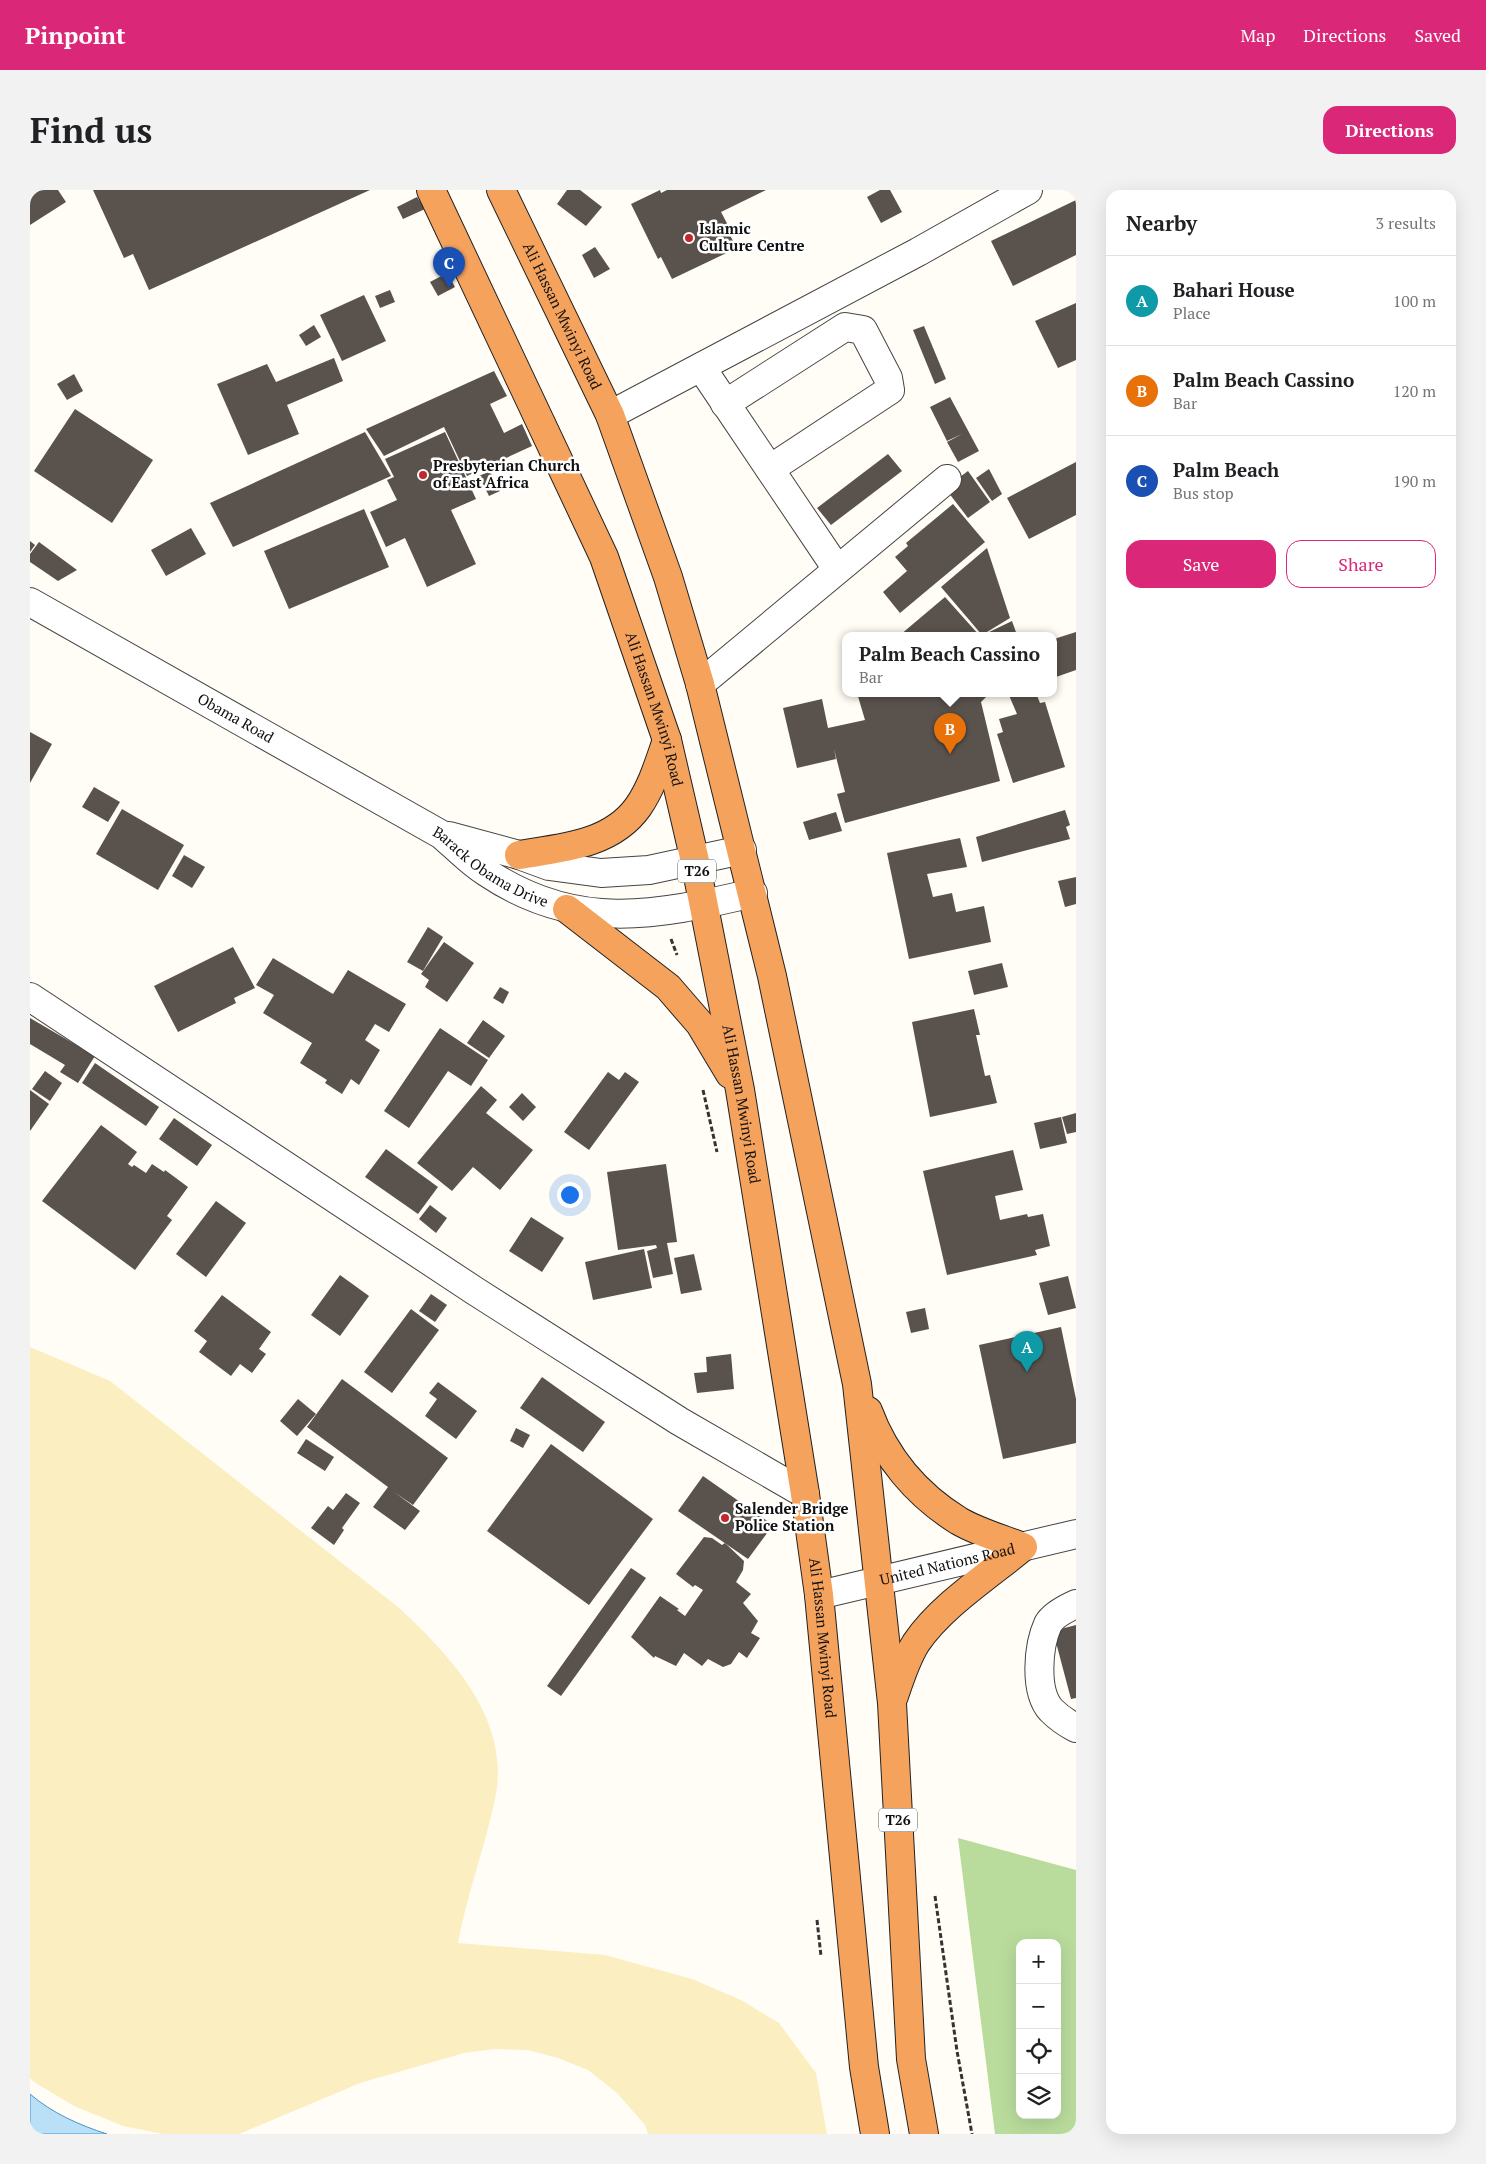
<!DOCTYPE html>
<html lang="en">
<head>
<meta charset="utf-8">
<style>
  :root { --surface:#fff; --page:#f2f2f2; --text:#202124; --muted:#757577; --line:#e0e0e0; --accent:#db2777 }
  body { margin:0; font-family:"PT Serif",serif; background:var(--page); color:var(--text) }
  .controls { position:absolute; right:15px; bottom:15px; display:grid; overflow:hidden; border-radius:10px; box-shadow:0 5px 20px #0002 }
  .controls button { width:45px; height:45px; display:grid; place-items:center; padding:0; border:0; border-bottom:1px solid var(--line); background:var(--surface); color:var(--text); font:25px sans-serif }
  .you { position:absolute; left:539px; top:1004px; width:18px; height:18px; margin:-12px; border:4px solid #fff; border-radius:50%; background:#1a73e8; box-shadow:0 0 0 8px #1a73e833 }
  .badge { display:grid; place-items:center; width:32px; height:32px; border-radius:50%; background:var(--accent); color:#fff; font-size:16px; font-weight:700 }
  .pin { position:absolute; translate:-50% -41px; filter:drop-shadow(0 1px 2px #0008) }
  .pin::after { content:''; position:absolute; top:26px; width:18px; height:15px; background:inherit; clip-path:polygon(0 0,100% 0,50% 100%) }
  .popup { position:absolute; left:812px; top:442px; width:215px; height:65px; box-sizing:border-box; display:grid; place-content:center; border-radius:10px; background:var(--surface); filter:drop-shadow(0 1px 4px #0005); font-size:16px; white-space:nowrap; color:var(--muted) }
  .popup b { font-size:19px; color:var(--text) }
  .popup::after { content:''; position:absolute; left:50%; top:100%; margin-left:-10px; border:10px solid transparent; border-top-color:var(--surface) }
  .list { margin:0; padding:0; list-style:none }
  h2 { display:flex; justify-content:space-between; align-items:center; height:65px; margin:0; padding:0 20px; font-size:21px }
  h2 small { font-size:16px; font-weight:400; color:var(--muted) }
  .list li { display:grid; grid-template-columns:32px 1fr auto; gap:15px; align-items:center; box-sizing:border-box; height:90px; padding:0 20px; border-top:1px solid var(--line) }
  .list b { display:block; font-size:19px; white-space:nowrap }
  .list p { margin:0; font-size:16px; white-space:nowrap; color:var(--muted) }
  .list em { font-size:16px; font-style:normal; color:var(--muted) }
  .actions { display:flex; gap:10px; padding:15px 20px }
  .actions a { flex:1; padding:11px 0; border:1px solid var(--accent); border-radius:15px; text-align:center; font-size:18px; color:var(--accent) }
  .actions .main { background:var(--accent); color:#fff }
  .icon { flex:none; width:28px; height:28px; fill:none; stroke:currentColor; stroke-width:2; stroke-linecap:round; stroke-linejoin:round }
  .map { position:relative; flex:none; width:1046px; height:1944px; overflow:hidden; border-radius:15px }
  header { display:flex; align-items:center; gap:30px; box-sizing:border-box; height:70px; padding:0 25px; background:var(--accent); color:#fff }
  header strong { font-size:24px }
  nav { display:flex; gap:28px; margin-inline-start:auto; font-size:18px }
  .intro { display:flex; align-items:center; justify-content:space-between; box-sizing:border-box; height:120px; padding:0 30px }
  h1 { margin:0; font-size:35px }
  .button { padding:12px 22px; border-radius:15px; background:var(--accent); color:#fff; font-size:18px; font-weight:700 }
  main { display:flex; gap:30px; padding:0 30px }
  aside { flex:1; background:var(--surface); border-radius:15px; box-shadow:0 5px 20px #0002 }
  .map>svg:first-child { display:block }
</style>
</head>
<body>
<header>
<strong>Pinpoint</strong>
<nav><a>Map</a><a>Directions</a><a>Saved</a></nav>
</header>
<div class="intro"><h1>Find us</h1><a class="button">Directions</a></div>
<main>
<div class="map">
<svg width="1046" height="1944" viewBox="0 0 1046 1944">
  <rect width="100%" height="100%" fill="#fffdf5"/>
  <path fill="#b9dc9c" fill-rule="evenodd" d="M928 1648 1046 1680V1944H965ZM990 1753H1027V1925H990Z"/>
  <path fill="#fbeec1" d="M0 1157 80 1191 368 1417C421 1466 482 1530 465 1609 455 1657 437 1704 428 1753L575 1765 662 1789 711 1810 749 1833 786 1883 797 1944H618L615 1935 587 1903 558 1880 528 1868 498 1860 464 1859 434 1863 330 1893 209 1944H133L93 1936 44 1916 4 1892 0 1888Z"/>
  <path fill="#b9e0f7" stroke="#3f96cf" d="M0 1904C22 1923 49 1935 77 1944H0Z"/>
  <g fill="#5a524d">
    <path d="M0 0H28L36 12 0 35Z"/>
    <path d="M63 0H340L119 100 103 64 94 68Z"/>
    <path d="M537 0H550L572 17 556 36 527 14Z"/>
    <path d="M630 0 631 3 637 0H736L691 22 699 37 696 38 707 58 642 89 631 67 628 69 601 14Z"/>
    <path d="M850 0H860L872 22 851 33 837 7Z"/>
    <path d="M387 7 395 19 373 29 367 17Z"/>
    <path d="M1046 10V65L983 96 961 51Z"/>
    <path d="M565 57 580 79 564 88 552 65Z"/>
    <path d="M417 83 425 97 408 106 400 92Z"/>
    <path d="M360 100 365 112 350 118 345 106Z"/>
    <path d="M334 105 356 151 312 171 290 125Z"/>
    <path d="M1046 113V170L1028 178 1005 131Z"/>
    <path d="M284 135 291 147 276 156 269 145Z"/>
    <path d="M894 136 916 189 905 194 883 140Z"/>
    <path d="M304 168 313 191 257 215 269 244 218 265 187 194 237 174 246 192Z"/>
    <path d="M464 181 477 206 460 214 474 243 492 234 502 256 437 286 414 237 354 266 336 239Z"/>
    <path d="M44 184 53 201 37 210 27 194Z"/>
    <path d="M920 207 949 261 928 272 917 252 932 244 917 251 900 217Z"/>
    <path d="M45 219 123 270 82 333 4 281Z"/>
    <path d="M335 242 361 286 203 357 180 313Z"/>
    <path d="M415 242 446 309 421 320 446 374 397 397 375 348 356 357 340 322 367 310 357 290 364 287 355 269Z"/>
    <path d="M858 264 872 281 801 335 787 318Z"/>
    <path d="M1046 272V325L999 349 977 308Z"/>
    <path d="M959 279 972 304 962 311 946 288Z"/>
    <path d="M460 281 470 301 459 306 449 286Z"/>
    <path d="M938 281 960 312 938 328 915 298Z"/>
    <path d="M923 314 955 352 870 423 853 402 877 381 865 367 878 356 876 353Z"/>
    <path d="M334 319 359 377 259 419 234 361Z"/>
    <path d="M161 338 176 364 136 386 121 360Z"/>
    <path d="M0 351 5 355 0 362Z"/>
    <path d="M9 352 47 380 28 391 0 372V364Z"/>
    <path d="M957 358 980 428 952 445 911 397Z"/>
    <path d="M915 407 949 445H870Z"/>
    <path d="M982 431 987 445H953Z"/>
    <path d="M1046 442V480L1026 487 1024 449Z"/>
    <path d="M827 503H960L951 512 970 591 815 633 807 604 815 602 804 559 806 569 767 578 753 518 792 509 798 538 835 530Z"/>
    <path d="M978 503H1006L1010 513 1015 512 1035 577 983 593 967 544 973 542 969 529 987 524Z"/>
    <path d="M0 542 22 554 0 593Z"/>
    <path d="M64 597 90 612 78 632 52 617Z"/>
    <path d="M92 619 154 655 128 700 66 664Z"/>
    <path d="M1035 620 1040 635 1036 637 1040 649 952 672 946 647Z"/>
    <path d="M806 622 812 641 779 650 773 632Z"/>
    <path d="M930 648 937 677 897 684 903 707 922 703 926 722 954 716 961 752 879 769 857 663Z"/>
    <path d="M154 665 175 677 162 698 142 686Z"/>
    <path d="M1046 687V714L1035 717 1028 691Z"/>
    <path d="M398 737 413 747 393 781 377 772Z"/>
    <path d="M414 752 444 773 417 812 395 797 399 790 391 784Z"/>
    <path d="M203 757 225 798 204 808 206 813 148 842 124 796Z"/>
    <path d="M243 768 303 804 318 780 376 814 359 842 345 834 335 850 350 860 329 895 321 889 312 904 295 893 297 890 270 873 282 853 233 823 244 805 226 795Z"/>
    <path d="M972 773 978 797 944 805 938 781Z"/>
    <path d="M470 797 479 802 473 814 463 808Z"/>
    <path d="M944 819 950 845H946L955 886 960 885 967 913 900 927 882 832Z"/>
    <path d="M0 828 65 866 48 893 30 882 35 875 0 854Z"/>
    <path d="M453 830 475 846 459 868 437 853Z"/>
    <path d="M410 838 458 870 441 896 418 881 379 938 354 921Z"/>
    <path d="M65 873 129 917 116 936 52 893Z"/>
    <path d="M15 881 32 893 20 911 2 899Z"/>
    <path d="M578 882 589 890 595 882 609 892 559 960 534 942Z"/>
    <path d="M451 896 467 910 456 923 503 960 470 1000 443 977 422 1001 387 973Z"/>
    <path d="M0 900 19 914 0 941Z"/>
    <path d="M492 903 506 917 493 931 479 917Z"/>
    <path d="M1046 923V942L1037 944 1032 927Z"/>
    <path d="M1031 927 1037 953 1010 959 1004 933Z"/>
    <path d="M144 928 182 955 167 976 129 949Z"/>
    <path d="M71 935 107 962 98 974 102 977 104 975 116 983 122 974 134 982 135 980 158 997 137 1026 142 1030 105 1080 12 1011Z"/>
    <path d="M356 959 408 997 388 1024 335 987Z"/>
    <path d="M983 960 993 1000 965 1006 970 1030 997 1024 998 1027 1013 1024 1020 1056 1005 1060 1007 1065 917 1085 893 981Z"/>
    <path d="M636 974 647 1052 637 1053 643 1084 623 1088 617 1061 627 1058 626 1055 588 1060 577 982Z"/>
    <path d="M186 1011 216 1033 176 1087 146 1064Z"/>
    <path d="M400 1015 417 1028 406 1043 389 1029Z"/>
    <path d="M501 1027 534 1048 512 1082 479 1061Z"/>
    <path d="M614 1059 622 1098 563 1110 555 1072Z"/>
    <path d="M664 1064 672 1100 651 1104 644 1068Z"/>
    <path d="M310 1085 339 1106 310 1146 281 1125Z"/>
    <path d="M1038 1086 1046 1118 1018 1125 1009 1093Z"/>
    <path d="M401 1104 417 1115 405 1132 389 1121Z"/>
    <path d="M192 1105 241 1142 229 1159 236 1164 222 1183 210 1174 201 1186 169 1162 177 1151 164 1141Z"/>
    <path d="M895 1118 899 1139 881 1143 876 1122Z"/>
    <path d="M381 1119 409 1140 362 1203 334 1182Z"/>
    <path d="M1031 1137 1046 1209V1253L973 1269 949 1155Z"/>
    <path d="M701 1164 704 1199 667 1203 664 1183 677 1182 676 1167Z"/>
    <path d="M512 1187 575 1232 553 1262 490 1218Z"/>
    <path d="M312 1189 418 1268 383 1315 364 1302 390 1321 375 1340 343 1317 358 1297 277 1237Z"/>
    <path d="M408 1192 447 1221 426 1249 395 1226 407 1209 399 1203Z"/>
    <path d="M268 1209 286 1224 267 1246 250 1231Z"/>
    <path d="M486 1238 500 1245 493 1258 480 1251Z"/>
    <path d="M276 1249 304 1267 295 1281 267 1263Z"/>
    <path d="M521 1254 623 1329 559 1415 457 1341Z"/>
    <path d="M673 1286 743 1335 718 1369 648 1321Z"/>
    <path d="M316 1303 330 1313 312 1338 314 1340 304 1355 281 1338 298 1316 303 1320Z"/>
    <path d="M674 1347 682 1348 692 1355 695 1353 714 1371 713 1380 706 1392 721 1404 713 1413 728 1431 721 1443 730 1448 717 1468 709 1462 701 1474 693 1477 678 1469 672 1476 654 1463 646 1476 625 1466 624 1468 601 1447 630 1406 649 1419 647 1420 655 1426 673 1400 665 1395 663 1397 646 1384Z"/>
    <path d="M601 1378 616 1388 531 1506 517 1496Z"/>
    <path d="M1046 1435V1508L1041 1509 1023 1441Z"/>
  </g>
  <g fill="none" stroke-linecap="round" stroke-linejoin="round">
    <g stroke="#444" stroke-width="30">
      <g id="minor">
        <path d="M671 177 807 379"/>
        <path d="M695 214 815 137 833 140 858 188 860 200 740 279"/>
        <path d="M580 225 888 62 998 0"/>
        <path id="s1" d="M0 412 412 645C426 657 440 672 456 682 545 742 625 726 723 703"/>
        <path d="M670 494 917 289"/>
        <path d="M419 646 489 665 519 676 571 683 619 680 712 660"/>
        <path d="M0 807 445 1101 649 1231 775 1304"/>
        <path id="s2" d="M789 1405 1046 1344"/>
        <path d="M1046 1414C1037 1418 1023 1425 1018 1434 1008 1456 1004 1501 1021 1520 1027 1526 1038 1534 1046 1538"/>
      </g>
    </g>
    <g stroke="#222" stroke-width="30">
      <g id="highway">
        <path id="s3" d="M401 0 574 367 637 550 665 671 710 900 775 1304 789 1405 834 1877 845 1944"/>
        <path id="s4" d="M471 0 580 225 638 387 670 494 742 786 827 1194 862 1513 881 1869 894 1944"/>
        <path d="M489 665C531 658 581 655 608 617 622 597 629 573 637 550"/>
        <path d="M537 719 638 797 670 834 700 884"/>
        <path d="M838 1221C855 1267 887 1305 929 1331 948 1342 972 1349 993 1357 959 1385 911 1416 886 1453 876 1469 870 1488 864 1506"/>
      </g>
    </g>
    <g stroke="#333" stroke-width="3" stroke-dasharray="5 2.5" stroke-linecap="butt">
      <path d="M641 749 647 765"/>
      <path d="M673 900 687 962"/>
      <path d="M905 1706 927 1861 942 1944"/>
      <path d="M787 1730 791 1766"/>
    </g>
    <use href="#minor" stroke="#fff" stroke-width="28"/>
    <use href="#highway" stroke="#f5a25d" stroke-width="28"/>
  </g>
  <g fill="#c4262e" stroke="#fff" stroke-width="2">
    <circle cx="659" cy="48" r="5"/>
    <circle cx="393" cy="285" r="5"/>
    <circle cx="695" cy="1328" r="5"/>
  </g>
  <g text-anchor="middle" stroke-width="5" stroke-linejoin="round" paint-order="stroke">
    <g fill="#fff" stroke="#585858" stroke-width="1">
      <rect x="648" y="669.5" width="38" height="23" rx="4"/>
      <rect x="849" y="1618.5" width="38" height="23" rx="4"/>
    </g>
    <g font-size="14" font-weight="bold" fill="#111">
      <text x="667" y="686">T26</text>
      <text x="868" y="1635">T26</text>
    </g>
    <g font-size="15" font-weight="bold" fill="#111" stroke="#fff" text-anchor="start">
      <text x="669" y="44">Islamic<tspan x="669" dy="17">Culture Centre</tspan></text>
      <text x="403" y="281">Presbyterian Church<tspan x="403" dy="17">of East Africa</tspan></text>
      <text x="705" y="1324">Salender Bridge<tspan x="705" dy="17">Police Station</tspan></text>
    </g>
    <g font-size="15" fill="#111" stroke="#fff">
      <text dy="5" stroke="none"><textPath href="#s4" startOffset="140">Ali Hassan Mwinyi Road</textPath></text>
      <text dy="5" stroke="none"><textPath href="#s3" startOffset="566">Ali Hassan Mwinyi Road</textPath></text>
      <text dy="5" stroke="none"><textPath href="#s1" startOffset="236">Obama Road</textPath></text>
      <text dy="5" stroke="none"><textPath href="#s1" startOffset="532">Barack Obama Drive</textPath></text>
      <text dy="5" stroke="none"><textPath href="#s3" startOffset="971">Ali Hassan Mwinyi Road</textPath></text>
      <text dy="5" stroke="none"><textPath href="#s2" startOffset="132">United Nations Road</textPath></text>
      <text dy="5" stroke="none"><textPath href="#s3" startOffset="1511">Ali Hassan Mwinyi Road</textPath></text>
    </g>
  </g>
</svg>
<div class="controls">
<button>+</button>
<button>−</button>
<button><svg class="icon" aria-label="locate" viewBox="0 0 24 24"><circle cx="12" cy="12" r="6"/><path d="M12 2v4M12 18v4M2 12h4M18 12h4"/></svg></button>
<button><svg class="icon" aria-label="layers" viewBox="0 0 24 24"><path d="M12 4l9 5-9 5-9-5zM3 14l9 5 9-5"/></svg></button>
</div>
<div class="you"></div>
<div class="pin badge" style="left:997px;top:1182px;background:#0f9aa8">A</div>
<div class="pin badge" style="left:920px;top:564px;background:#e8710a">B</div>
<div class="popup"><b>Palm Beach Cassino</b>Bar</div>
<div class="pin badge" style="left:419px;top:98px;background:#1a4fb4">C</div>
</div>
<aside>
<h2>Nearby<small>3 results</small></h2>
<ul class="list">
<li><span class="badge" style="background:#0f9aa8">A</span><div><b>Bahari House</b><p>Place</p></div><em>100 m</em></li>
<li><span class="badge" style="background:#e8710a">B</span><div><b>Palm Beach Cassino</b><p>Bar</p></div><em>120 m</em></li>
<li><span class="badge" style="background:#1a4fb4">C</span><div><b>Palm Beach</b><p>Bus stop</p></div><em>190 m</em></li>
</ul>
<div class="actions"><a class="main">Save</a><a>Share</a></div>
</aside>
</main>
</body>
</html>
